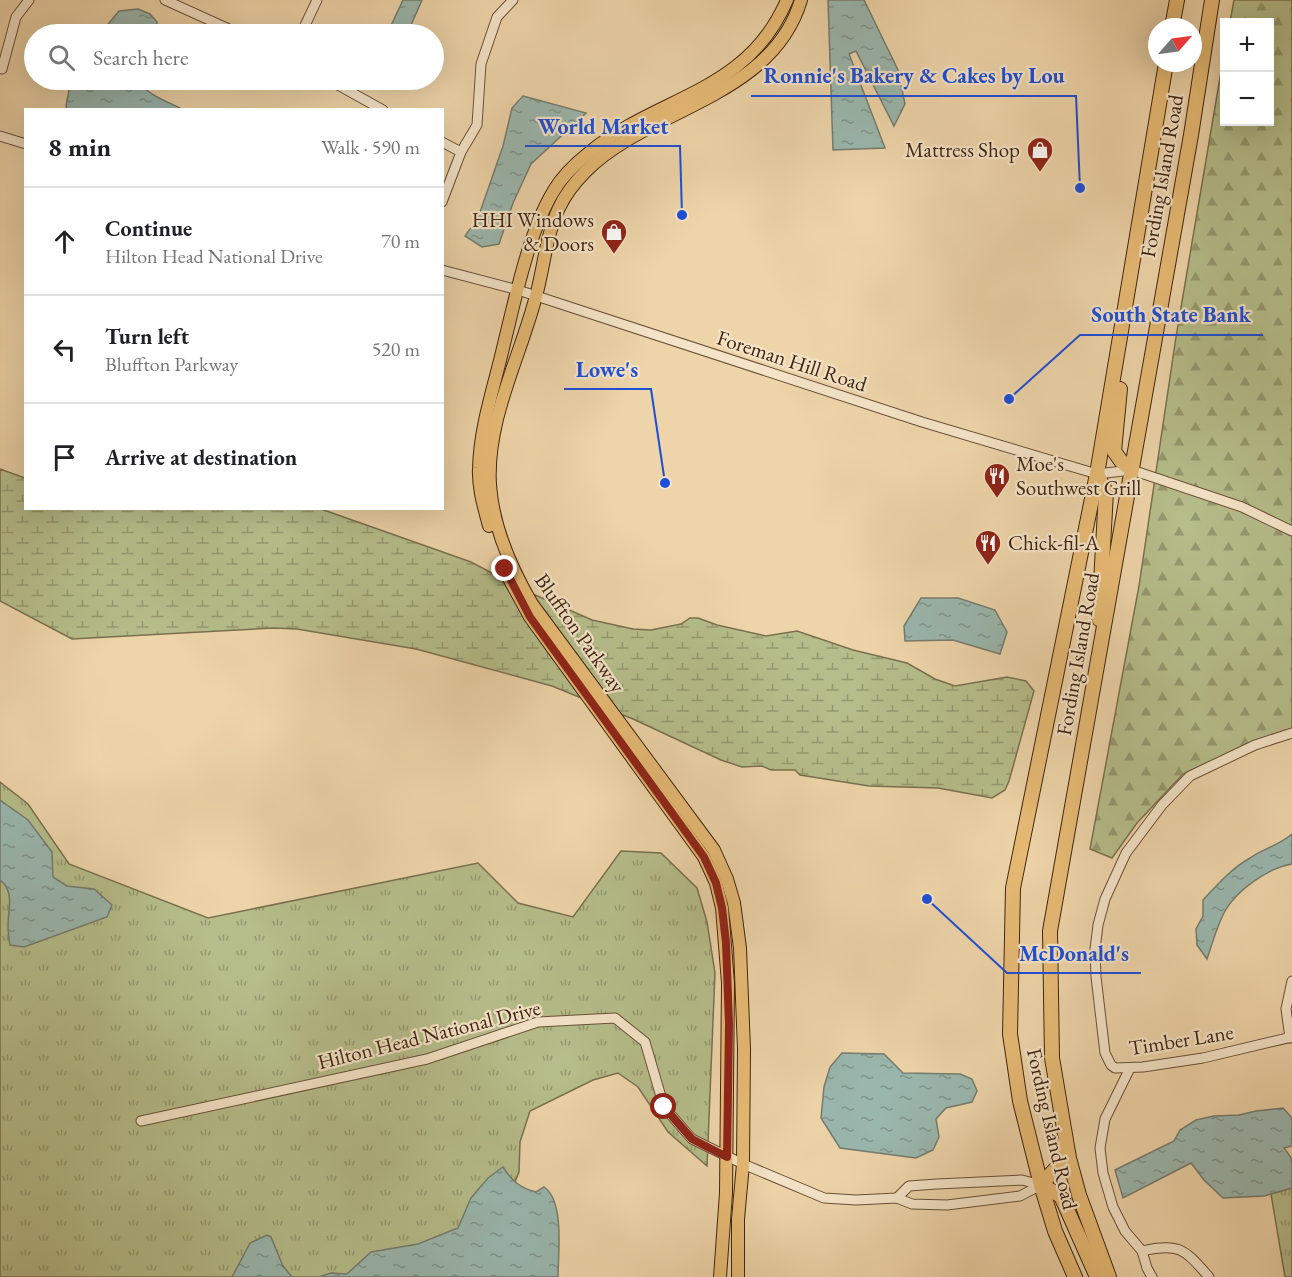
<!DOCTYPE html>
<html lang="en">
<head>
<meta charset="utf-8">
<style>
  :root { --surface:#fff; --page:#f6f6f6; --text:#202124; --muted:#757577; --line:#e0e0e0 }
  body { margin:0; font-family:"EB Garamond",serif; background:var(--page); color:var(--text) }
  .controls { position:absolute; right:18px; top:18px; display:grid; overflow:hidden; border-radius:0px; box-shadow:0 6px 24px #0002 }
  .controls button { width:54px; height:54px; display:grid; place-items:center; padding:0; border:0; border-bottom:2px solid var(--line); background:var(--surface); color:var(--text); font:30px sans-serif }
  .compass { position:absolute; left:1148px; top:18px; width:54px; height:54px; border-radius:50%; background:var(--surface); box-shadow:0 6px 24px #0002; rotate:62deg }
  .stop { position:absolute; width:18px; height:18px; margin:-14px; border:4px solid #8f2418; border-radius:50%; background:#fff }
  .stop.end { background:#8f2418; border-color:#fff; box-shadow:0 2px 6px #0008 }
  .list { margin:0; padding:0; list-style:none }
  h2 { display:flex; justify-content:space-between; align-items:center; height:78px; margin:0; padding:0 24px; font-size:26px }
  h2 small { font-size:20px; font-weight:400; color:var(--muted) }
  .list li { display:grid; grid-template-columns:39px 1fr auto; gap:18px; align-items:center; box-sizing:border-box; height:108px; padding:0 24px; border-top:2px solid var(--line) }
  .list b { display:block; font-size:22px; white-space:nowrap }
  .list p { margin:0; font-size:20px; white-space:nowrap; color:var(--muted) }
  .list em { font-size:20px; font-style:normal; color:var(--muted) }
  .icon { flex:none; width:33px; height:33px; fill:none; stroke:currentColor; stroke-width:2; stroke-linecap:round; stroke-linejoin:round }
  .map { position:relative; flex:none; width:1292px; height:1277px; overflow:hidden }
  .search { position:absolute; background:var(--surface); box-shadow:0 6px 24px #0002; left:24px; top:24px; width:420px; height:66px; display:flex; align-items:center; gap:15px; box-sizing:border-box; padding:0 21px; border-radius:33px; color:var(--muted); font-size:22px }
  .panel { position:absolute; background:var(--surface); box-shadow:0 6px 24px #0002; left:24px; top:108px; width:420px; height:402px; border-radius:0px }
  .map>svg:first-child { display:block }
</style>
</head>
<body>
<div class="map">
<svg width="1292" height="1277" viewBox="0 0 1292 1277">
  <defs>
    <pattern id="grass-tufts" width="24" height="20" patternUnits="userSpaceOnUse" patternTransform="scale(1.5)"><rect width="24" height="20" fill="#b5bd8a"/><path d="M3 7l-1-3M5 7V3M7 7l1-3M15 17l-1-3M17 17v-4M19 17l1-3" fill="none" stroke="#95996f"/></pattern>
    <pattern id="forest-firs" width="22" height="20" patternUnits="userSpaceOnUse" patternTransform="scale(1.5)"><rect width="22" height="20" fill="#b5bd8a"/><path d="M5 1l3.5 6h-7zM16 11l3.5 6h-7z" fill="#95996f"/></pattern>
    <pattern id="wetland-marsh" width="20" height="14" patternUnits="userSpaceOnUse" patternTransform="scale(1.5)"><rect width="20" height="14" fill="#b5bd8a"/><path d="M1 5h8M5 5V1M11 12h8M15 12V8" fill="none" stroke="#95996f"/></pattern>
    <pattern id="water-ripples" width="26" height="14" patternUnits="userSpaceOnUse" patternTransform="scale(1.5)"><rect width="26" height="14" fill="#9ab7ae"/><path d="M2 4q2-2 4 0t4 0M15 11q2-2 4 0t4 0" fill="none" stroke="#7f958c"/></pattern>
  </defs>
  <rect width="100%" height="100%" fill="#eed4a9"/>
  <filter id="stains"><feTurbulence type="fractalNoise" baseFrequency=".00333" numOctaves="4"/><feColorMatrix values="0 0 0 0 .2 0 0 0 0 .09 0 0 0 0 .02 0 0 0 .5 -.17"/></filter>
  <radialGradient id="worn" r=".72"><stop offset=".6" stop-color="#630" stop-opacity="0"/><stop offset="1" stop-color="#630" stop-opacity=".3"/></radialGradient>
  <g fill="url(#grass-tufts)" stroke="#7a704e" stroke-width="1.5">
    <path d="M0 782 28 804 69 864 208 918 478 863 518 903 573 917 621 851 661 853 697 888 707 922 715 973 707 1166 668 1132 638 1087 618 1073 593 1080 530 1111 520 1142 519 1172 503 1211 388 1277H0Z"/>
    <path d="M1292 1188V1277H1285L1271 1194Z"/>
  </g>
  <path fill="url(#forest-firs)" stroke="#7a704e" stroke-width="1.5" d="M1234 0H1292V729L1254 741 1183 774 1137 823 1112 858 1090 849 1139 586 1176 337 1224 54V122H1270V22H1230Z"/>
  <path fill="url(#wetland-marsh)" stroke="#7a704e" stroke-width="1.5" d="M0 469 25 478 26 508 321 509 471 562 526 591 592 620 633 629 651 630 681 624 690 618H698L717 625 766 636 797 631 853 650 907 663 935 679 955 686 1007 677 1026 681 1034 691 1009 781 1005 790 992 798 938 788 869 786 800 775 795 770H771L762 766 742 767 721 760 633 719 552 686 416 649 297 629 274 628 72 639 0 601Z"/>
  <g fill="url(#water-ripples)" stroke="#757c6f" stroke-width="1.5">
    <path d="M403 0H422L407 34H387Z"/>
    <path d="M828 0H864L898 70 905 104 894 126 856 51 849 54 885 148 833 150Z"/>
    <path d="M138 9 150 14 157 22V34H100L119 11Z"/>
    <path d="M71 80H138C145 94 168 102 182 109H67L66 106Z"/>
    <path d="M523 96 586 113 531 164 513 203 499 244 482 247 465 236 478 218 503 146 512 108Z"/>
    <path d="M921 598H958L995 610 1007 632 1000 654 953 640 905 641 904 626Z"/>
    <path d="M0 800 28 820 52 852 53 877 67 886 94 889 112 905 107 917 24 947 10 945C9 939 8 932 8 925 8 910 15 891 0 880Z"/>
    <path d="M1292 834V864C1268 868 1237 890 1225 911 1217 926 1212 944 1207 959L1197 945 1196 929 1203 916V900C1218 884 1231 869 1250 858 1264 848 1278 846 1292 834Z"/>
    <path d="M842 1053 884 1054 903 1073 960 1074 972 1079 977 1091 972 1102 946 1108 936 1119 939 1137 933 1150 916 1158 840 1148 821 1118 824 1087 830 1067Z"/>
    <path d="M1283 1108 1292 1118V1146L1284 1148 1292 1159V1188L1264 1196 1223 1198 1204 1180 1191 1163 1123 1198 1115 1170 1174 1141 1180 1130 1196 1120 1214 1116 1239 1115 1256 1111Z"/>
    <path d="M503 1167C512 1181 520 1188 536 1192L544 1187C565 1201 558 1255 558 1277H319L331 1273 347 1274 371 1252 418 1244 458 1228 471 1198 488 1178Z"/>
    <path d="M267 1235 271 1237 283 1266 292 1277H232L250 1243Z"/>
  </g>
  <g fill="none" stroke-linecap="round" stroke-linejoin="round">
    <g stroke="#6a5037" stroke-width="11">
      <g id="minor">
        <path d="M165 0 240 34"/>
        <path d="M301 34 317 0"/>
        <path d="M2 69 16 17 29 0"/>
        <path d="M329 80 383 110"/>
        <path d="M0 136 26 144"/>
        <path d="M442 142 461 152"/>
        <path d="M442 202 461 152 477 125 481 64 497 17 513 0"/>
        <path d="M442 270 518 290 922 422 1097 474 1132 470 1242 507 1292 531"/>
        <path d="M1292 733 1255 745 1190 776 1162 805 1126 853 1105 899 1098 925 1095 949 1096 977 1105 1053 1111 1065 1115 1068 1143 1067 1203 1058 1292 1037"/>
        <path d="M1290 1038 1286 1009 1292 981"/>
        <path d="M1130 1068 1105 1119 1100 1148 1103 1173 1113 1207 1125 1231 1142 1251 1147 1268 1152 1277"/>
        <path d="M141 1121 427 1059 538 1022 615 1018 645 1042 664 1107 692 1139 743 1164 824 1198 856 1200 897 1198 912 1204 947 1205 1020 1196 1041 1185"/>
        <path d="M897 1198 909 1186 937 1184 1022 1180 1041 1185"/>
        <path d="M1142 1251C1180 1242 1185 1250 1209 1277"/>
      </g>
    </g>
    <g stroke="#3e2411" stroke-width="14">
      <g id="major">
        <path d="M489 526C484 507 478 488 479 468 480 427 494 387 503 348 515 300 528 234 553 192 562 176 576 163 590 152 659 95 747 94 787 0"/>
        <path d="M506 573 530 617 704 857 716 883 722 908 728 983 726 1193 720 1277"/>
        <path d="M738 1277V1219L743 1164 744 1049 740 948 734 903 727 879 714 850 532 604C511 568 493 528 490 485 486 420 520 358 536 296 544 267 546 235 559 208 565 195 575 182 586 171 649 108 772 98 801 0"/>
      </g>
    </g>
    <g stroke="#3e2411" stroke-width="16">
      <g id="highway">
        <path d="M1172 27 1177 0"/>
        <path d="M1120 389 1114 451 1121 461 1132 470"/>
        <path d="M1097 474 1106 492 1099 619"/>
        <path d="M1041 1185 1061 1196 1097 1277"/>
        <path d="M1041 1185 1060 1164 1063 1144"/>
        <path d="M1075 1277 1055 1231 1041 1185 1020 1101 1010 1034 1013 888 1097 474 1166 63"/>
        <path d="M1109 1277 1079 1195 1069 1158 1052 1058 1050 931 1191 135 1212 0"/>
      </g>
    </g>
    <use href="#minor" stroke="#f4e3c7" stroke-width="9"/>
    <use href="#major" stroke="#e7ba74" stroke-width="12"/>
    <use href="#highway" stroke="#e7ba74" stroke-width="14"/>
  </g>
  <g fill="none" stroke-linecap="round" stroke-linejoin="round">
    <path stroke="#8f2418" stroke-width="8" d="M505 569 530 617 704 857 716 883 722 908 726 943 729 1024 727 1157 692 1139 664 1107"/>
  </g>
  <defs>
    <g id="shop-pin" transform="scale(1.35)"><path d="M0 17L-7.5 6A9.5 9.5 0 1 1 7.5 6Z" fill="#8f2418" stroke="#f4e3c7"/><path d="M-5-2.5h2.3a2.7 3.5 0 0 1 5.4 0H5L5.5 6h-11ZM-1.5-2.5h3a1.5 2.3 0 0 0-3 0Z" fill="#fff"/></g>
    <g id="restaurant-pin" transform="scale(1.35)"><path d="M0 17L-7.5 6A9.5 9.5 0 1 1 7.5 6Z" fill="#8f2418" stroke="#f4e3c7"/><path d="M-5-6h1v4h1v-4h1v4h1v-4h1v5L-1.5 .5V6h-2V.5L-5-1ZM5-6V6H3V1.5H1.5Q1.5-4 5-6Z" fill="#fff"/></g>
  </defs>
  <g fill-rule="evenodd">
    <use href="#shop-pin" x="1040" y="150"/>
    <use href="#shop-pin" x="614" y="232"/>
    <use href="#restaurant-pin" x="997" y="476"/>
    <use href="#restaurant-pin" x="988" y="543"/>
  </g>
  <g text-anchor="middle" stroke-width="4.5" stroke-linejoin="round" paint-order="stroke">
    <g font-size="21" fill="#3e2411" stroke="#f4e3c7" text-anchor="end">
      <text x="1020" y="157">Mattress Shop</text>
      <text x="594" y="227">HHI Windows<tspan x="594" dy="24">&amp; Doors</tspan></text>
      <text x="1016" y="471" text-anchor="start">Moe's<tspan x="1016" dy="24">Southwest Grill</tspan></text>
      <text x="1008" y="550" text-anchor="start">Chick-fil-A</text>
    </g>
    <g font-size="21" fill="#3e2411" stroke="#f4e3c7">
      <text transform="translate(1162 176) rotate(-80)" y="7">Fording Island Road</text>
      <text transform="translate(792 361) rotate(18)" y="7">Foreman Hill Road</text>
      <text transform="translate(580 633) rotate(55)" y="7">Bluffton Parkway</text>
      <text transform="translate(1078 654) rotate(-80)" y="7">Fording Island Road</text>
      <text transform="translate(429 1035) rotate(-14)" y="7">Hilton Head National Drive</text>
      <text transform="translate(1181 1040) rotate(-9)" y="7">Timber Lane</text>
      <text transform="translate(1052 1129) rotate(77)" y="7">Fording Island Road</text>
    </g>
  </g>
  <path fill="none" stroke="#1d4ed8" stroke-width="2" d="M1080 188L1076 96H751M682 215L680 146H525M1009 399L1080 335H1263M665 483L651 389H564M927 899L1007 973H1141"/>
  <g fill="#1d4ed8" stroke="#f4e3c7" stroke-width="2">
    <circle cx="1080" cy="188" r="6"/>
    <circle cx="682" cy="215" r="6"/>
    <circle cx="1009" cy="399" r="6"/>
    <circle cx="665" cy="483" r="6"/>
    <circle cx="927" cy="899" r="6"/>
  </g>
  <g font-size="22" text-anchor="middle" font-weight="bold" fill="#1d4ed8" stroke="#f4e3c7" stroke-width="4.5" stroke-linejoin="round" paint-order="stroke">
    <text x="914" y="83">Ronnie's Bakery &amp; Cakes by Lou</text>
    <text x="603" y="134">World Market</text>
    <text x="1171" y="322">South State Bank</text>
    <text x="607" y="377">Lowe's</text>
    <text x="1074" y="961">McDonald's</text>
  </g>
  <rect width="100%" height="100%" filter="url(#stains)"/>
  <rect width="100%" height="100%" fill="url(#worn)"/>
</svg>
<div class="controls">
<button>+</button>
<button>−</button>
</div>
<svg class="compass" viewBox="-18 -18 36 36"><path d="M0-13l5 13h-10z" fill="#e53935"/><path d="M0 13l5-13h-10z" fill="#757577"/></svg>
<div class="stop" style="left:664px;top:1107px"></div>
<div class="stop end" style="left:505px;top:569px"></div>
<div class="search"><svg class="icon" aria-label="search" viewBox="0 0 24 24"><circle cx="10" cy="10" r="6"/><path d="M15 15l6 6"/></svg>Search here</div>
<section class="panel">
<h2>8 min<small>Walk · 590 m</small></h2>
<ul class="list">
<li><svg class="icon" aria-label="ahead" viewBox="0 0 24 24"><path d="M12 20V5M6 11l6-6 6 6"/></svg><div><b>Continue</b><p>Hilton Head National Drive</p></div><em>70 m</em></li>
<li><svg class="icon" aria-label="left" viewBox="0 0 24 24"><path d="M17 20v-9H6M10 6l-5 5 5 5"/></svg><div><b>Turn left</b><p>Bluffton Parkway</p></div><em>520 m</em></li>
<li><svg class="icon" aria-label="arrive" viewBox="0 0 24 24"><path d="M6 21V4h12l-3 4 3 4H6"/></svg><div><b>Arrive at destination</b></div></li>
</ul>
</section>
</div>
</body>
</html>
